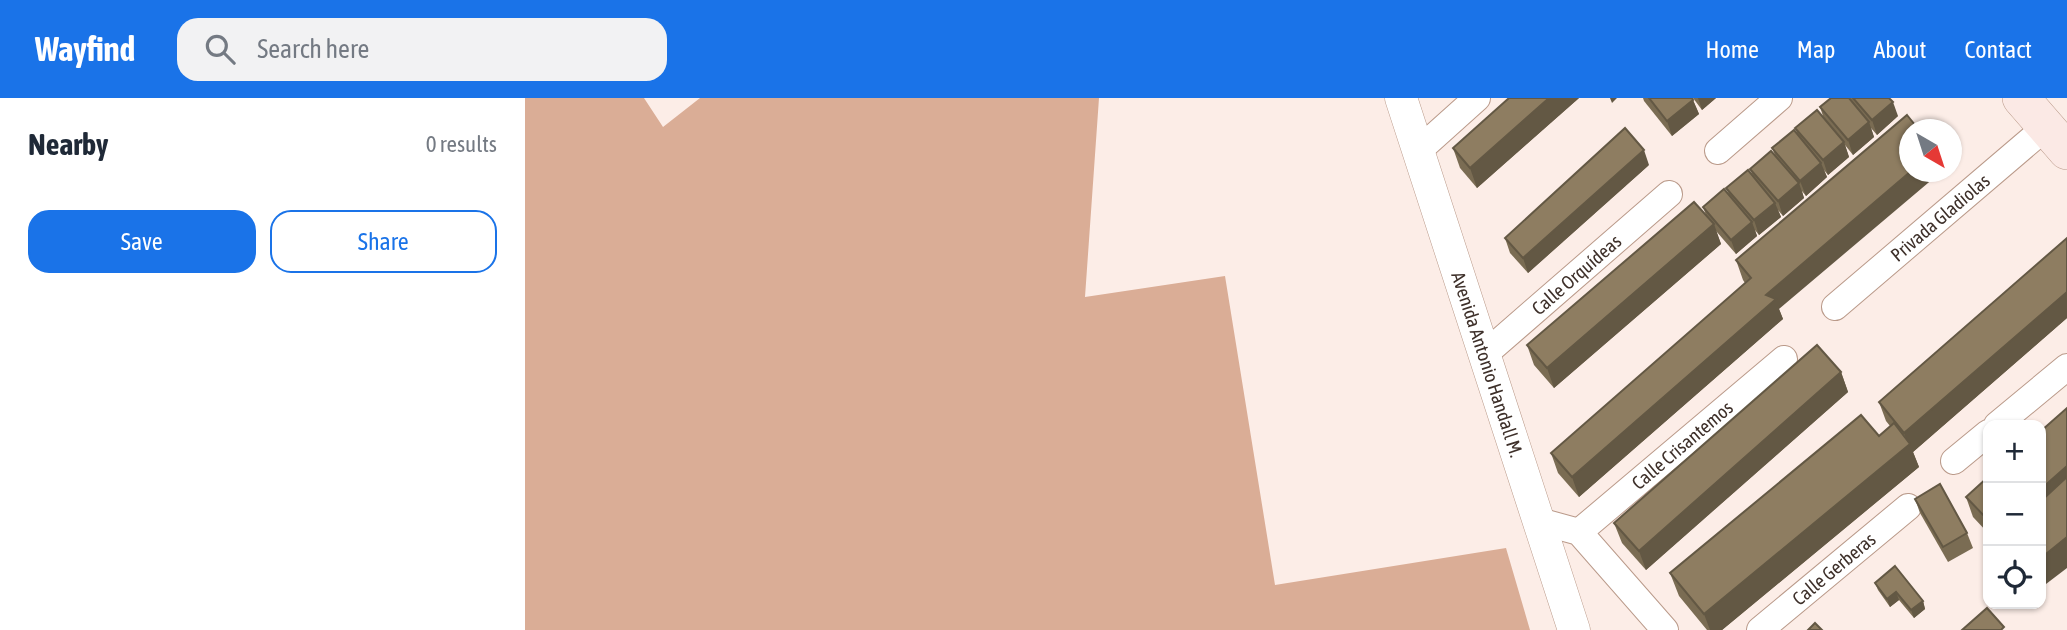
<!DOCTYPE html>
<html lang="en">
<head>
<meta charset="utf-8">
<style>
  :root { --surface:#fff; --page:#f2f2f3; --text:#1f2937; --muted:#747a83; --line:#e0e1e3; --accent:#1a73e8 }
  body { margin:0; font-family:"Asap Condensed",sans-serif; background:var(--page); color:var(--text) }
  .controls { position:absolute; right:21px; bottom:21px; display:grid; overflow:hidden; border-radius:14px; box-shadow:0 2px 5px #0004 }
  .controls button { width:63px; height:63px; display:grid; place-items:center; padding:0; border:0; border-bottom:2px solid var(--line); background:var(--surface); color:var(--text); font:35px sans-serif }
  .compass { position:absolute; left:1374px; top:21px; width:63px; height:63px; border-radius:50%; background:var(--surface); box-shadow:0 2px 5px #0004; rotate:141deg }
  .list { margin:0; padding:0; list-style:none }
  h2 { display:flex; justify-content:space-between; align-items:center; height:91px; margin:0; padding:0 28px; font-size:30px }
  h2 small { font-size:23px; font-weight:400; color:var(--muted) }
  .actions { display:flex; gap:14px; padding:21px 28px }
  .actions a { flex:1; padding:16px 0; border:2px solid var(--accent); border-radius:21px; text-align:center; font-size:24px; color:var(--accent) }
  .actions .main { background:var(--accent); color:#fff }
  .icon { flex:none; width:38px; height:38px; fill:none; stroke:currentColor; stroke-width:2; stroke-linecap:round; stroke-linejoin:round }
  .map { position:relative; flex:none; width:1542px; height:532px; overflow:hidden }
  header { display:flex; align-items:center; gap:42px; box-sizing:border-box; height:98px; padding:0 35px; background:var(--accent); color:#fff }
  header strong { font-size:33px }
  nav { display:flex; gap:38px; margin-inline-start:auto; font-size:24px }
  .search { width:490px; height:63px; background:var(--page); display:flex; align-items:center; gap:18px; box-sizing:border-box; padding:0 24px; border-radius:21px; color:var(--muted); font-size:26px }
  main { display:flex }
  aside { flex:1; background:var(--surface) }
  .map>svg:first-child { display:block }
</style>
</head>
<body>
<header>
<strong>Wayfind</strong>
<div class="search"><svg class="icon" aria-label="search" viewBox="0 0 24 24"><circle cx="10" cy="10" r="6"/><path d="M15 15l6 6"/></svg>Search here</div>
<nav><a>Home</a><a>Map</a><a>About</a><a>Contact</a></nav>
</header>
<main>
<aside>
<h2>Nearby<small>0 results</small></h2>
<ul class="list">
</ul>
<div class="actions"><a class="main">Save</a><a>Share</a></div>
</aside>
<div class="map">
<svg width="1542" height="532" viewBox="0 0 1542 532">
  <rect width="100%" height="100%" fill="#fcede7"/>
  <path fill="#daad96" d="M0 0H119L138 29 175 0H574L560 199 700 178 750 487 981 450 1005 532H0Z"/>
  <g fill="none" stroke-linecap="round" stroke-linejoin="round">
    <g stroke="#ba9a8a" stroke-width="28">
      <g id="minor">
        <path d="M893 53 952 0"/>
        <path d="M1193 53 1254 0"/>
        <path id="s1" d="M1310 209 1521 29"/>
        <path id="s2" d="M960 256 1144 96"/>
        <path d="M1472 327 1542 269"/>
        <path d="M1429 363 1463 335"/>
        <path d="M1014 423 1054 434 1140 532"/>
        <path id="s3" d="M1054 434 1259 261"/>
        <path id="s4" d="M1235 532 1383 409"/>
      </g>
    </g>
    <g stroke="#ba9a8a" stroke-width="33">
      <g id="tertiary">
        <path id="s5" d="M876 0 1049 532"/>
      </g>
    </g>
    <g stroke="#ba9a8a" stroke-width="38">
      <path id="secondary" d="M1496 0 1542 53"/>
    </g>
    <use href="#minor" stroke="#fff" stroke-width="26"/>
    <use href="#tertiary" stroke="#fff" stroke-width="32"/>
    <use href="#secondary" stroke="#fbe9e5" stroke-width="37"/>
  </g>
  <g fill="#7a6c53">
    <path d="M984 0H1054L952 90 935 70 928 50Z"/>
    <path d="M1118 0H1167L1174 16 1147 38 1119 3Z"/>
    <path d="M1168 0H1191L1177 12Z"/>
    <path d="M1306 0H1328L1373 18 1352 37 1346 30 1349 39 1328 57 1320 47 1324 59 1303 77 1299 72 1302 79 1281 98 1277 93 1279 100 1258 118 1253 112 1256 119 1234 137 1230 132 1232 138 1211 156 1191 133 1196 146 1029 290 1009 267 1002 247 1181 117 1178 109 1204 96 1201 90 1228 78 1225 71 1250 57 1247 50 1273 37 1270 30 1299 21 1295 9Z"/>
    <path d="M1124 67 1003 175 985 155 980 140Z"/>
    <path d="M1542 140V220L1388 354 1394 369 1197 532H1182L1154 498 1145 475 1354 338 1365 328 1361 323 1354 304Z"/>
    <path d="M1211 162 1254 211 1258 221 1054 399 1033 375 1026 355 1220 185 1218 182Z"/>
    <path d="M1316 274 1323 294 1121 472 1097 445 1089 425Z"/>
    <path d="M1516 333 1521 486 1516 481Z"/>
    <path d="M1463 379V435L1448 419 1441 399Z"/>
    <path d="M1390 401 1442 435 1448 450 1423 464 1395 415Z"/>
    <path d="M1350 485 1398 503 1400 511 1389 520 1374 502 1365 509 1353 492Z"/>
  </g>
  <g fill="#635844">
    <path d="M1024 0H1054L952 90 945 70Z"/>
    <path d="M1085 0H1092L1087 5Z"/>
    <path d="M1173 0H1191L1177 12Z"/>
    <path d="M1168 2 1174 16 1147 38 1142 23Z"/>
    <path d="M1368 4 1373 18 1352 37 1347 22Z"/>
    <path d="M1344 24 1349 39 1328 57 1323 42Z"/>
    <path d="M1319 44 1324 59 1303 77 1298 62Z"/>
    <path d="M1119 52 1124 67 1003 175 998 160Z"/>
    <path d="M1296 65 1302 79 1281 98 1275 83Z"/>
    <path d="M1385 74H1416L1254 211 1258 221 1054 399 1047 379 1241 197Z"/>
    <path d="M1274 85 1279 100 1258 118 1253 103Z"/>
    <path d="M1250 105 1256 119 1234 137 1229 122Z"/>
    <path d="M1227 124 1232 138 1211 156 1206 142Z"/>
    <path d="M1189 126 1196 146 1029 290 1022 270Z"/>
    <path d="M1542 194V220L1388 354 1394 369 1197 532H1185L1179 516 1383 347 1379 335Z"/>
    <path d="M1316 274 1323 294 1121 472 1114 453Z"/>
    <path d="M1542 368V394L1516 417V391Z"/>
    <path d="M1542 439V470L1521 486 1516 473V460Z"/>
    <path d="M1371 494 1374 502 1365 509 1362 501Z"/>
    <path d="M1398 503 1400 511 1389 520 1386 512Z"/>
  </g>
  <g fill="#8e7d61" stroke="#635844" stroke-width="2">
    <path d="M984 0H1024L945 70 928 50Z"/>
    <path d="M1124 0H1167L1168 2 1142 23Z"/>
    <path d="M1306 0H1324L1344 24 1323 42 1295 9Z"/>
    <path d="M1328 0H1364L1368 4 1347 22Z"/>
    <path d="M1292 12 1319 44 1298 62 1270 30Z"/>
    <path d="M1382 17 1394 32H1384V74H1385L1241 197 1251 201 1047 379 1026 355 1226 180 1211 162Z"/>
    <path d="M1100 30 1119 52 998 160 980 140Z"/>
    <path d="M1269 32 1296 65 1275 83 1247 50Z"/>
    <path d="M1246 53 1274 85 1253 103 1225 71Z"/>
    <path d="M1223 72 1250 105 1229 122 1201 90Z"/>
    <path d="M1199 91 1227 124 1206 142 1178 109Z"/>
    <path d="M1169 104 1189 126 1022 270 1002 247Z"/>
    <path d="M1542 140V194L1379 335 1354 304Z"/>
    <path d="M1292 247 1316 274 1114 453 1089 425Z"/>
    <path d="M1542 310V368L1516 391V333Z"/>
    <path d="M1336 317 1354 338 1369 325 1385 346 1179 516 1145 475Z"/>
    <path d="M1463 379V422L1441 399Z"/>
    <path d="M1542 379V439L1516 460V403Z"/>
    <path d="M1415 386 1442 435 1418 449 1390 401Z"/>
    <path d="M1370 468 1398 503 1386 512 1371 494 1362 501 1350 485Z"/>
    <path d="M1462 510 1479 529 1476 532H1437Z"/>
    <path d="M1290 525 1297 532H1283Z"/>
  </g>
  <g text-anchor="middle" stroke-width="7" stroke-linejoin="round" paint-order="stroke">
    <g font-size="19" fill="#3e302a" stroke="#fefefe">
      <text dy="7" stroke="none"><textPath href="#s1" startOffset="138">Privada Gladiolas</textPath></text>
      <text dy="7" stroke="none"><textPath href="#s2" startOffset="121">Calle Orquídeas</textPath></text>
      <text dy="7" stroke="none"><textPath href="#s5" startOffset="280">Avenida Antonio Handall M.</textPath></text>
      <text dy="7" stroke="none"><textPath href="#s3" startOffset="135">Calle Crisantemos</textPath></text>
      <text dy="7" stroke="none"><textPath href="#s4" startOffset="96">Calle Gerberas</textPath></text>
    </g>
  </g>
</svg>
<div class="controls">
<button>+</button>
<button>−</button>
<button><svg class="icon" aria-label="locate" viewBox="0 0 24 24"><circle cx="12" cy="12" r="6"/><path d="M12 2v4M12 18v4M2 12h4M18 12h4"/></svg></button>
</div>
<svg class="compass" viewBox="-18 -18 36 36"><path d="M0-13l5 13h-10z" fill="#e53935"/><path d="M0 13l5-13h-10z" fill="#747a83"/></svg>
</div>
</main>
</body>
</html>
